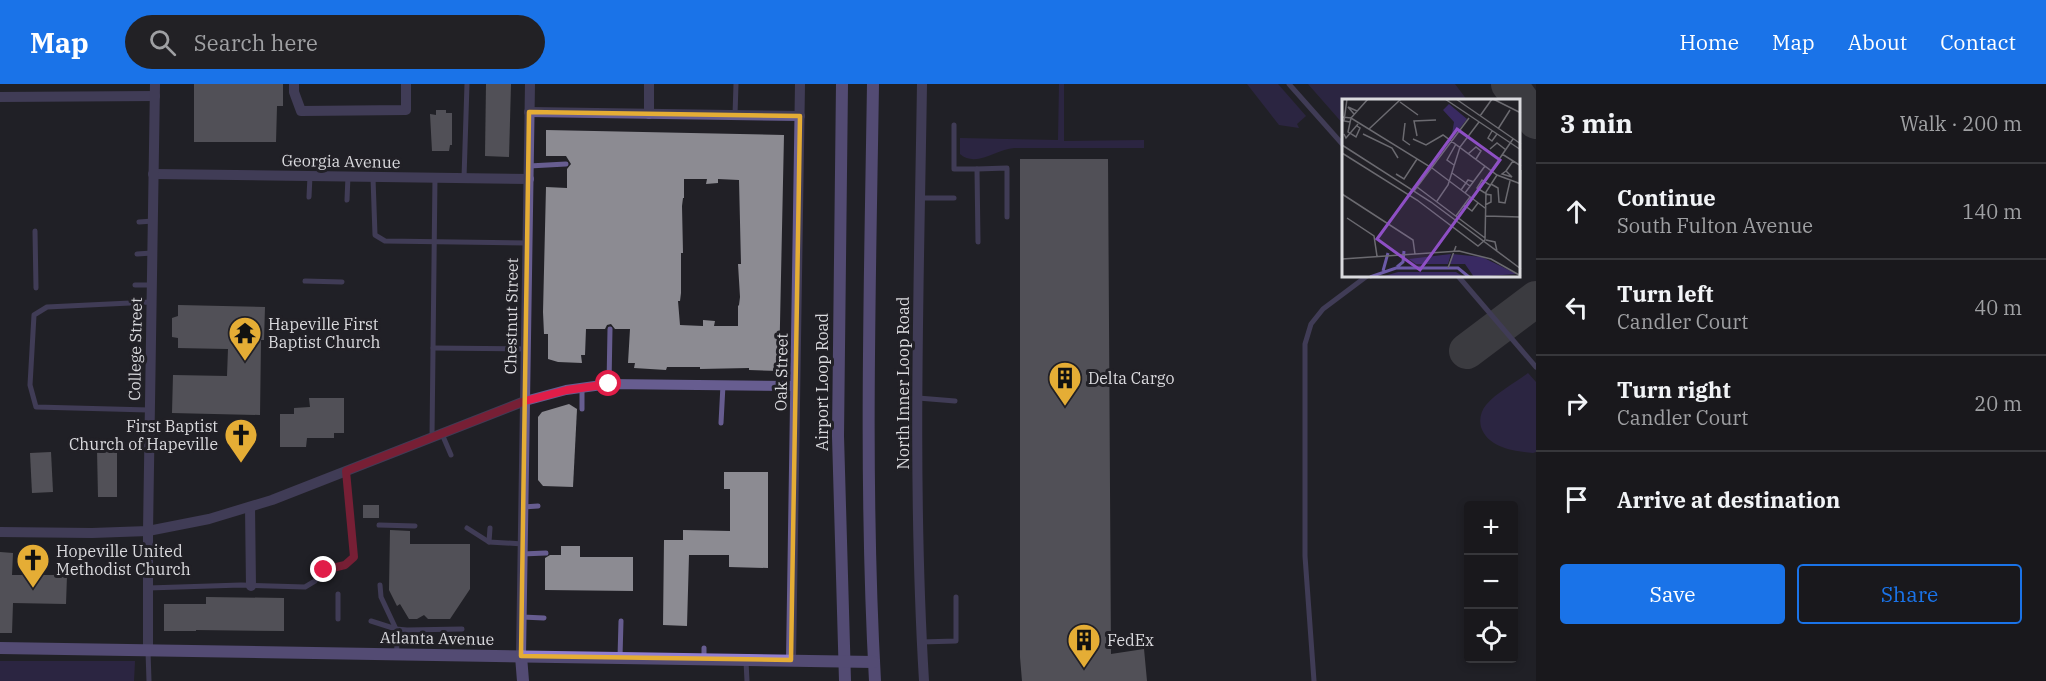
<!DOCTYPE html>
<html lang="en">
<head>
<meta charset="utf-8">
<style>
  :root { --surface:#19181c; --page:#222125; --text:#f1f3f6; --muted:#9fa0a3; --line:#37373b; --accent:#1a73e8 }
  body { margin:0; font-family:"IBM Plex Serif",serif; background:var(--page); color:var(--text) }
  .controls { position:absolute; right:18px; bottom:18px; display:grid; overflow:hidden; border-radius:6px; box-shadow:0 3px 9px #0003 }
  .controls button { width:54px; height:54px; display:grid; place-items:center; padding:0; border:0; border-bottom:2px solid var(--line); background:var(--surface); color:var(--text); font:30px sans-serif }
  .stop { position:absolute; width:18px; height:18px; margin:-14px; border:4px solid #e11d48; border-radius:50%; background:#fff }
  .stop.end { background:#e11d48; border-color:#fff; box-shadow:0 2px 6px #0008 }
  .list { margin:0; padding:0; list-style:none }
  h2 { display:flex; justify-content:space-between; align-items:center; height:78px; margin:0; padding:0 24px; font-size:26px }
  h2 small { font-size:20px; font-weight:400; color:var(--muted) }
  .list li { display:grid; grid-template-columns:39px 1fr auto; gap:18px; align-items:center; box-sizing:border-box; height:96px; padding:0 24px; border-top:2px solid var(--line) }
  .list b { display:block; font-size:22px; white-space:nowrap }
  .list p { margin:0; font-size:20px; white-space:nowrap; color:var(--muted) }
  .list em { font-size:20px; font-style:normal; color:var(--muted) }
  .actions { display:flex; gap:12px; padding:18px 24px }
  .actions a { flex:1; padding:14px 0; border:2px solid var(--accent); border-radius:6px; text-align:center; font-size:21px; color:var(--accent) }
  .actions .main { background:var(--accent); color:#fff }
  .icon { flex:none; width:33px; height:33px; fill:none; stroke:currentColor; stroke-width:2; stroke-linecap:round; stroke-linejoin:round }
  .map { position:relative; flex:none; width:1536px; height:597px; overflow:hidden }
  header { display:flex; align-items:center; gap:36px; box-sizing:border-box; height:84px; padding:0 30px; background:var(--accent); color:#fff }
  header strong { font-size:28px }
  nav { display:flex; gap:33px; margin-inline-start:auto; font-size:21px }
  .search { width:420px; height:54px; background:var(--page); display:flex; align-items:center; gap:15px; box-sizing:border-box; padding:0 21px; border-radius:33px; color:var(--muted); font-size:22px }
  main { display:flex }
  aside { flex:1; background:var(--surface) }
  .map>svg:first-child { display:block }
</style>
</head>
<body>
<header>
<strong>Map</strong>
<div class="search"><svg class="icon" aria-label="search" viewBox="0 0 24 24"><circle cx="10" cy="10" r="6"/><path d="M15 15l6 6"/></svg>Search here</div>
<nav><a>Home</a><a>Map</a><a>About</a><a>Contact</a></nav>
</header>
<main>
<div class="map">
<svg width="1536" height="597" viewBox="0 0 1536 597">
  <rect width="100%" height="100%" fill="#212026"/>
  <g fill="#392a62">
    <path d="M1059 0H1064V57L1144 56V64H1014C997 65 976 84 960 70V54L1058 56Z"/>
    <path d="M1247 0H1278L1306 32 1297 40 1299 44 1279 41Z"/>
    <path d="M1308 0H1455L1467 16H1344V41Z"/>
    <path d="M1528 289 1536 298V368L1533 369C1514 367 1488 364 1481 343 1479 335 1481 327 1486 321 1497 308 1515 299 1528 289Z"/>
    <path d="M0 577H135L134 597H0Z"/>
  </g>
  <g fill="none" stroke-linecap="round" stroke-linejoin="round">
    <g stroke="#5c5b60" stroke-width="36">
      <path d="M1509 0 1536 37"/>
      <path d="M1467 267 1536 215"/>
    </g>
  </g>
  <g fill="#8c8b92" fill-rule="evenodd">
    <path d="M194 0H283V22H277L276 58H194Z"/>
    <path d="M486 0H511L509 73 485 72Z"/>
    <path d="M436 26H446V29H452V61H450L449 67H432L430 30 436 31Z"/>
    <path d="M546 46 784 51 779 287 749 286V284L700 285V283H667L666 286 634 284 635 279H628L630 245H615L611 240 607 241 605 245H586L585 271H581L582 279 558 278 548 275V250H544L543 228 546 103 567 104V85L571 80 566 72H546ZM684 95H707L706 100 718 99V95L739 96 741 180H738L740 213 739 221 738 222V242H714L715 237 703 236V242L680 241 678 217H680L681 209V169H683L682 122 683 114H684Z"/>
    <path d="M1020 75H1108L1111 570 1144 565 1147 597H1022L1020 573Z"/>
    <path d="M178 221 265 223 264 256H261L260 331 172 329 173 291 227 292 228 265 178 264V254L172 253V234L178 232Z"/>
    <path d="M309 314H344V349H334V354H307L306 363H280V330H294V324L310 323Z"/>
    <path d="M569 320 577 325 573 403 543 402 538 396V333L542 328Z"/>
    <path d="M97 365H117V413H98Z"/>
    <path d="M51 368 53 408 32 409 30 369Z"/>
    <path d="M724 388H768V484L729 483V471H689L687 542 663 541 664 456H683V446L730 447V405H724Z"/>
    <rect x="363" y="421" width="16" height="13"/>
    <path d="M390 446 410 447V460H470V505L450 535H428L424 531 417 535H409L400 520 397 522 389 506Z"/>
    <path d="M561 462H580V473H633V507L545 506V474L550 471H561Z"/>
    <path d="M0 468 13 469 12 491H67L66 520 13 519 12 549H0Z"/>
    <path d="M206 513 284 514V547L196 546V547H164V520H206Z"/>
  </g>
  <g fill="none" stroke-linecap="round" stroke-linejoin="round">
    <g stroke="#675d90" stroke-width="5">
      <path d="M1289 0 1344 62"/>
      <path d="M735 31 736 0"/>
      <path d="M954 41V85H977L978 158"/>
      <path d="M529 82 566 80"/>
      <path d="M977 85 1007 84V133"/>
      <path d="M373 94 375 151 385 157 528 159"/>
      <path d="M464 94 467 0"/>
      <path d="M309 113 310 92"/>
      <path d="M920 114H954"/>
      <path d="M347 116 348 92"/>
      <path d="M139 138 153 137"/>
      <path d="M35 147 36 204"/>
      <path d="M137 170 152 169"/>
      <path d="M1458 192 1536 283"/>
      <path d="M305 197 342 198"/>
      <path d="M135 201H151"/>
      <path d="M433 264 526 265"/>
      <path d="M609 300 610 245"/>
      <path d="M582 304V325"/>
      <path d="M918 314 955 317"/>
      <path d="M149 326 36 323 30 301 34 231 47 223 151 218"/>
      <path d="M721 339 723 301"/>
      <path d="M442 350 451 371"/>
      <path d="M432 353 435 93"/>
      <path d="M523 423 538 422"/>
      <path d="M379 441 415 442"/>
      <path d="M467 444 489 458 523 460"/>
      <path d="M489 458 490 444"/>
      <path d="M522 470 546 469"/>
      <path d="M380 501 381 513 396 545 397 570"/>
      <path d="M148 504 241 501 305 503 315 497 321 488 345 481 354 473 346 387"/>
      <path d="M522 533 544 534"/>
      <path d="M338 535V510"/>
      <path d="M371 537 396 545 407 546 462 545"/>
      <path d="M921 558 956 557V513"/>
      <path d="M704 564V575"/>
      <path d="M148 567 149 597"/>
      <path d="M620 573 621 537"/>
      <path d="M746 577 747 597"/>
      <path d="M1314 597 1305 472V260L1311 240 1323 225 1367 192"/>
    </g>
    <g stroke="#675d90" stroke-width="10">
      <path d="M294 0V8L301 27 406 26V0"/>
      <path d="M922 0C919 199 912 398 924 597"/>
      <path d="M0 13 155 12"/>
      <path d="M529 28 800 32"/>
      <path d="M649 30V0"/>
      <path d="M153 90 529 95"/>
      <path d="M250 423 251 502"/>
      <path d="M0 448 92 449 148 447 209 435 272 416 525 317 566 306 609 300 795 302"/>
      <path d="M148 567V447L155 0"/>
      <path d="M521 572 530 0"/>
      <path d="M791 576 800 0"/>
    </g>
    <g stroke="#907ed0" stroke-width="12">
      <path d="M842 0 838 352 845 597"/>
      <path d="M873 0C870 199 864 398 875 597"/>
      <path d="M0 564 874 578"/>
      <path d="M521 572 523 597"/>
    </g>
  </g>
  <g fill="none" stroke-linecap="round" stroke-linejoin="round">
    <path stroke="#e11d48" stroke-width="8" d="M324 486 345 481 354 473 346 387 525 317 567 306 609 300"/>
  </g>
  <path d="M0 0H1536V597H0ZM529 28 800 32 791 576 521 572Z" fill="#212026" fill-opacity=".55" fill-rule="evenodd"/>
  <path fill="none" stroke="#e5ad35" stroke-width="4.5" stroke-linejoin="round" d="M529 28 800 32 791 576 521 572Z"/>
  <defs>
    <g id="temple-pin" transform="scale(1.725)"><path d="M0 17L-7.5 6A9.5 9.5 0 1 1 7.5 6Z" fill="#e5ad35" stroke="#212026"/><path d="M0-6L5-2H3V0L6.5 2.5H4V6H1.5V3h-3V6H-4V2.5H-6.5L-3 0V-2H-5Z" fill="#111"/></g>
    <g id="building-pin" transform="scale(1.725)"><path d="M0 17L-7.5 6A9.5 9.5 0 1 1 7.5 6Z" fill="#e5ad35" stroke="#212026"/><path d="M-4-6H4V6H1V3H-1V6H-4ZM-2.5-4.3h1.7v1.8h-1.7ZM.8-4.3h1.7v1.8H.8ZM-2.5-1h1.7V.8h-1.7ZM.8-1h1.7V.8H.8Z" fill="#111"/></g>
    <g id="church-pin" transform="scale(1.725)"><path d="M0 17L-7.5 6A9.5 9.5 0 1 1 7.5 6Z" fill="#e5ad35" stroke="#212026"/><path d="M-1.2-6h2.4v3.5h3.3v2.4h-3.3V6h-2.4V-.1h-3.3v-2.4h3.3Z" fill="#111"/></g>
  </defs>
  <g fill-rule="evenodd">
    <use href="#temple-pin" x="245" y="249"/>
    <use href="#building-pin" x="1065" y="294"/>
    <use href="#church-pin" x="241" y="351"/>
    <use href="#church-pin" x="33" y="476"/>
    <use href="#building-pin" x="1084" y="556"/>
  </g>
  <g text-anchor="middle" stroke-width="6" stroke-linejoin="round" paint-order="stroke">
    <g font-size="16" fill="#dadade" stroke="#212026">
      <text transform="translate(341 77) rotate(1)" y="6">Georgia Avenue</text>
      <text transform="translate(511 232) rotate(-89)" y="6">Chestnut Street</text>
      <text transform="translate(135 265) rotate(-89)" y="6">College Street</text>
      <text transform="translate(781 288) rotate(-89)" y="6">Oak Street</text>
      <text transform="translate(822 298) rotate(-90)" y="6">Airport Loop Road</text>
      <text transform="translate(903 299) rotate(-90)" y="6">North Inner Loop Road</text>
      <text transform="translate(437 554) rotate(1)" y="6">Atlanta Avenue</text>
    </g>
    <g font-size="16" fill="#dadade" stroke="#212026" text-anchor="start">
      <text x="268" y="246">Hapeville First<tspan x="268" dy="18">Baptist Church</tspan></text>
      <text x="1088" y="300">Delta Cargo</text>
      <text x="218" y="348" text-anchor="end">First Baptist<tspan x="218" dy="18">Church of Hapeville</tspan></text>
      <text x="56" y="473">Hopeville United<tspan x="56" dy="18">Methodist Church</tspan></text>
      <text x="1107" y="562">FedEx</text>
    </g>
  </g>
  <g transform="translate(1342 15)">
    <rect width="178" height="178" fill="#212026"/>
    <path d="M107 5 125 20 109 41 112 23 101 11ZM109 155 106 165H74L67 160ZM110 155 140 158 175 175 132 178 123 165H107ZM56 173H114L122 178H39Z" fill="#392a62"/>
    <path fill="none" stroke="#6c5aa7" stroke-width="3" d="M55 168 61 163 62 152M41 172 46 154M28 178 54 169H116L127 178"/>
    <path fill="none" stroke="#6b6a70" stroke-width="1.5" d="M5 0 2 22 8 23M103 0 179 51M114 0 179 45M151 0 179 14M58 3 76 16M12 15 6 8 15 12M138 17 150 0M0 18 9 19 26 0M63 24 61 41 68 46M15 27 18 29 14 38 6 33 9 19 90 69 143 109M27 30 59 0M156 30 168 11M150 32 146 39 150 42 155 35M2 35 4 39 16 25M21 35 50 49 56 59M75 37 72 22 94 21M71 40 84 46 101 36 155 76 179 85M0 46 89 103 179 170M148 50 155 44 164 51M0 54 75 101 136 147 143 141 144 93 155 76M126 55 134 48 139 52 134 60M160 55 179 67M112 66 105 61 114 45M149 72 171 40M164 72 160 75 170 78 164 72 171 62M110 74 128 87M54 75 62 80 75 60M149 85 156 89 157 103 163 104 168 82M75 88 143 139M119 91 126 81 132 83M72 92 127 19M123 94 143 67M143 94 135 89 140 81 148 86M0 95 71 141 73 155M95 102 106 86 118 48 137 23M122 106 130 112 136 104M143 106 149 103V96L143 95M114 117 128 98M144 117 178 118M5 119 32 137 35 157M178 139 179 71M144 141 153 143 155 152M0 160 117 152 149 160 179 177M106 169 114 147"/>
    <path fill="#8e4fc5" fill-opacity="0.15" stroke="#8e4fc5" stroke-width="3" d="M115 30 158 61 78 171 35 140Z"/>
    <rect width="178" height="178" fill="none" stroke="#dadade" stroke-width="3"/>
  </g>
</svg>
<div class="controls">
<button>+</button>
<button>−</button>
<button><svg class="icon" aria-label="locate" viewBox="0 0 24 24"><circle cx="12" cy="12" r="6"/><path d="M12 2v4M12 18v4M2 12h4M18 12h4"/></svg></button>
</div>
<div class="stop" style="left:609px;top:300px"></div>
<div class="stop end" style="left:324px;top:486px"></div>
</div>
<aside>
<h2>3 min<small>Walk · 200 m</small></h2>
<ul class="list">
<li><svg class="icon" aria-label="ahead" viewBox="0 0 24 24"><path d="M12 20V5M6 11l6-6 6 6"/></svg><div><b>Continue</b><p>South Fulton Avenue</p></div><em>140 m</em></li>
<li><svg class="icon" aria-label="left" viewBox="0 0 24 24"><path d="M17 20v-9H6M10 6l-5 5 5 5"/></svg><div><b>Turn left</b><p>Candler Court</p></div><em>40 m</em></li>
<li><svg class="icon" aria-label="right" viewBox="0 0 24 24"><path d="M7 20v-9h11M14 6l5 5-5 5"/></svg><div><b>Turn right</b><p>Candler Court</p></div><em>20 m</em></li>
<li><svg class="icon" aria-label="arrive" viewBox="0 0 24 24"><path d="M6 21V4h12l-3 4 3 4H6"/></svg><div><b>Arrive at destination</b></div></li>
</ul>
<div class="actions"><a class="main">Save</a><a>Share</a></div>
</aside>
</main>
</body>
</html>
